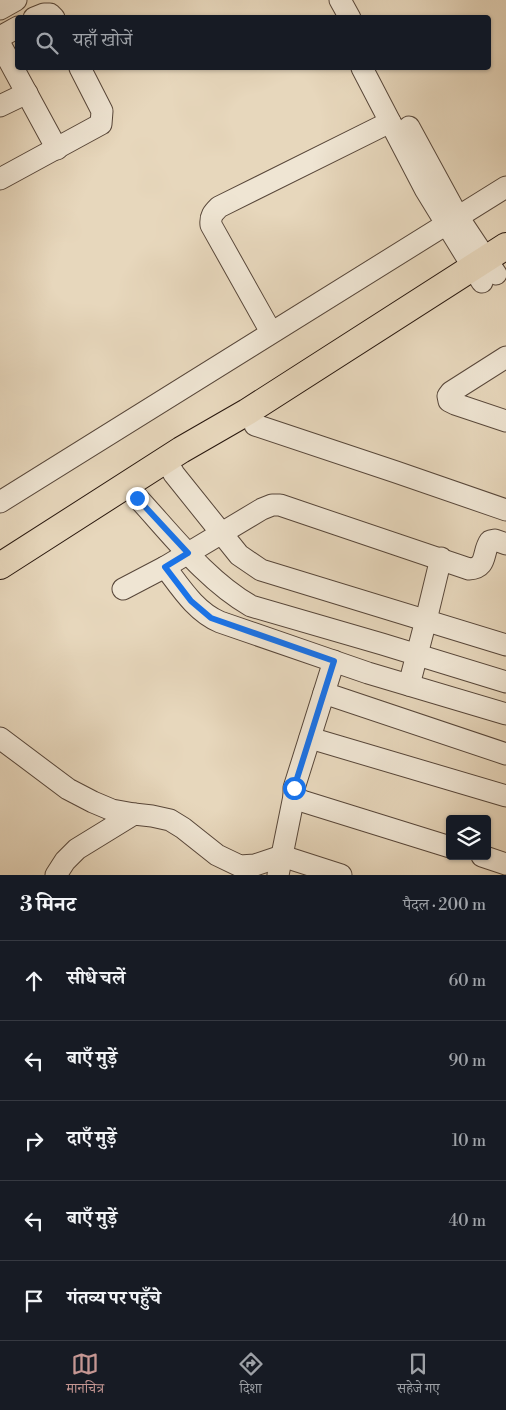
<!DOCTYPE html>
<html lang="hi">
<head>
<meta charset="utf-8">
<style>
  :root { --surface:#171b24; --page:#20242c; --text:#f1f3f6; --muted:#9ea1a6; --line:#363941; --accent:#c59692 }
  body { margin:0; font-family:"Libre Bodoni","Noto Serif Devanagari",serif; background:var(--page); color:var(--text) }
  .controls { position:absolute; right:15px; bottom:15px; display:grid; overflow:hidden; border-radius:5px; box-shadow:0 1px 4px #0004 }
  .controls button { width:45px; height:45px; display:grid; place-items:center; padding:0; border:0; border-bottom:1px solid var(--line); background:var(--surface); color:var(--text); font:25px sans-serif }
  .stop { position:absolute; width:15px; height:15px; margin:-11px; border:4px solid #1a73e8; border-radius:50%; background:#fff }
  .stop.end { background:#1a73e8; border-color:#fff; box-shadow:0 1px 5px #0008 }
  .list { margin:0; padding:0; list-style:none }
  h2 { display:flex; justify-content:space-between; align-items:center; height:65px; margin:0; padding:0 20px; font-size:21px }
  h2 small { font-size:16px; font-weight:400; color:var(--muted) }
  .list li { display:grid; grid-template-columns:32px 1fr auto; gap:15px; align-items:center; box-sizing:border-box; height:80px; padding:0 20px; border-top:1px solid var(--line) }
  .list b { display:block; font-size:19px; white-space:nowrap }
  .list em { font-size:16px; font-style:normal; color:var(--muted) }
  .icon { flex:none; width:28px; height:28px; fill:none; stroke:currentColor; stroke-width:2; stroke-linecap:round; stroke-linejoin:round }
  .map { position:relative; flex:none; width:506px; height:875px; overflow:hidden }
  .search { position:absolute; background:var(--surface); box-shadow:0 1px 4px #0004; left:15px; right:15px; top:15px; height:55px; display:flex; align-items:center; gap:12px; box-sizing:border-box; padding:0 18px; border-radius:5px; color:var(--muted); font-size:19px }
  .sheet { height:465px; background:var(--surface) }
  nav { display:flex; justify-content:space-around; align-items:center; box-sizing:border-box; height:70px; border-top:1px solid var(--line); background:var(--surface); font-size:14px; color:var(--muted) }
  nav a { display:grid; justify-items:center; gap:2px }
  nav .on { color:var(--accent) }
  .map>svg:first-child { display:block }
</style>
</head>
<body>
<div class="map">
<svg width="506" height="875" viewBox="0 0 506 875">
  <rect width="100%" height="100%" fill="#e7d7bc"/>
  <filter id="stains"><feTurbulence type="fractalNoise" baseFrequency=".004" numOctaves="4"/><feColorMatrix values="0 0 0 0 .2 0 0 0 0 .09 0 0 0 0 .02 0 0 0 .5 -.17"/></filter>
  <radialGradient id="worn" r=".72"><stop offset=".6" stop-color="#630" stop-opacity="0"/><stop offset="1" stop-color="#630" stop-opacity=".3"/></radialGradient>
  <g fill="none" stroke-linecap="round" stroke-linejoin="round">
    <g stroke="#58473a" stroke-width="23">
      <g id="minor">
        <path d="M340 0 350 18"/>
        <path d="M0 9 16 0"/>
        <path d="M34 18 44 14H50L54 18"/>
        <path d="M0 37 18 27"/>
        <path d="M0 44 57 149"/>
        <path d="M362 68 425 189 482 282"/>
        <path d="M0 106 27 93"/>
        <path d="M409 127 458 217 496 274"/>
        <path d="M0 179 101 124 102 111 80 68"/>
        <path d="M271 332 211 225C210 216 213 213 219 207L390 122"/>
        <path d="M506 357 451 392 448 396 449 401 455 404 506 421"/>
        <path d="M255 425 396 472 506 510"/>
        <path d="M166 460 174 474 239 555 261 570 506 645"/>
        <path d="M137 497C172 535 207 581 251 606L382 644 506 682"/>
        <path d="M0 502 506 187"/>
        <path d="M165 567C181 588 196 612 220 622L368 673 506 714"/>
        <path d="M123 589 165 567 262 509 272 505H280L469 569C488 568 482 552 490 541L495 540 506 544"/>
        <path d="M334 661 294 788V796L302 801 450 847"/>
        <path d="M409 685 426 620 441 558"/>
        <path d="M324 693 506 754"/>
        <path d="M0 738 68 789 93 802 112 810 134 814 152 816 170 820 183 828 217 855 240 866 255 865 282 856 341 875"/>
        <path d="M310 738 506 796"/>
        <path d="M482 856 506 864"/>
        <path d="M56 875 65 861 77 849 134 814"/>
        <path d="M278 875 294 796"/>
      </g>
    </g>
    <g stroke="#28170e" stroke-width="28">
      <path id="major" d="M0 566 181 450 247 412 506 246"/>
    </g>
    <use href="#minor" stroke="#efe5d3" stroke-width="21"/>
    <use href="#major" stroke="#e7d7bc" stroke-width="26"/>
  </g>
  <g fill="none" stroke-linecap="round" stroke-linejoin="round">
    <path stroke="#1a73e8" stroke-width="6" d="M137 498 188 553 165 567 191 601 211 618 334 661 294 788"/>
  </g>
  <rect width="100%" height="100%" filter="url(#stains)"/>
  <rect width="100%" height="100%" fill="url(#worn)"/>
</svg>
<div class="controls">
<button><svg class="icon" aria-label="layers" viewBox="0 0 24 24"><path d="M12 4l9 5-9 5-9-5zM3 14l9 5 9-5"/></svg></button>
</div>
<div class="stop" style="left:294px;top:788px"></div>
<div class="stop end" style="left:137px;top:498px"></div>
<div class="search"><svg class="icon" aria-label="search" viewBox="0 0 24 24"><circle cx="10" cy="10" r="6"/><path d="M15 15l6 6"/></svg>यहाँ खोजें</div>
</div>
<section class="sheet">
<h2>3 मिनट<small>पैदल · 200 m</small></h2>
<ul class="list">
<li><svg class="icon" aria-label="ahead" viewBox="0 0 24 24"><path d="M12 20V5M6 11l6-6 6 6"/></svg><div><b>सीधे चलें</b></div><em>60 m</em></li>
<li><svg class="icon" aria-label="left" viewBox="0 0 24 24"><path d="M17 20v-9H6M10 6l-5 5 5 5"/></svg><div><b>बाएँ मुड़ें</b></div><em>90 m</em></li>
<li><svg class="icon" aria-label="right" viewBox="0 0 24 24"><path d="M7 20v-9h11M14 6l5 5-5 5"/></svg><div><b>दाएँ मुड़ें</b></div><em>10 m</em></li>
<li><svg class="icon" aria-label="left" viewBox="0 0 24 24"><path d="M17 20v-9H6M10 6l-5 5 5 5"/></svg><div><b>बाएँ मुड़ें</b></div><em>40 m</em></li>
<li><svg class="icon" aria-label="arrive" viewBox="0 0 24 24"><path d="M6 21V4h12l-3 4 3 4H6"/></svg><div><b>गंतव्य पर पहुँचे</b></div></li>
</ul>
</section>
<nav>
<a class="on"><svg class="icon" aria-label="map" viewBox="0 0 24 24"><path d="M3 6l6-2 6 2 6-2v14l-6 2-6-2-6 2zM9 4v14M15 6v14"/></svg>मानचित्र</a>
<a><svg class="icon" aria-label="directions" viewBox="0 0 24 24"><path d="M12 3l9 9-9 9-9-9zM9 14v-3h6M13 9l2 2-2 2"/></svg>दिशा</a>
<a><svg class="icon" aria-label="saved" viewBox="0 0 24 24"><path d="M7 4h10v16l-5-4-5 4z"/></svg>सहेजे गए</a>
</nav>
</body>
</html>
